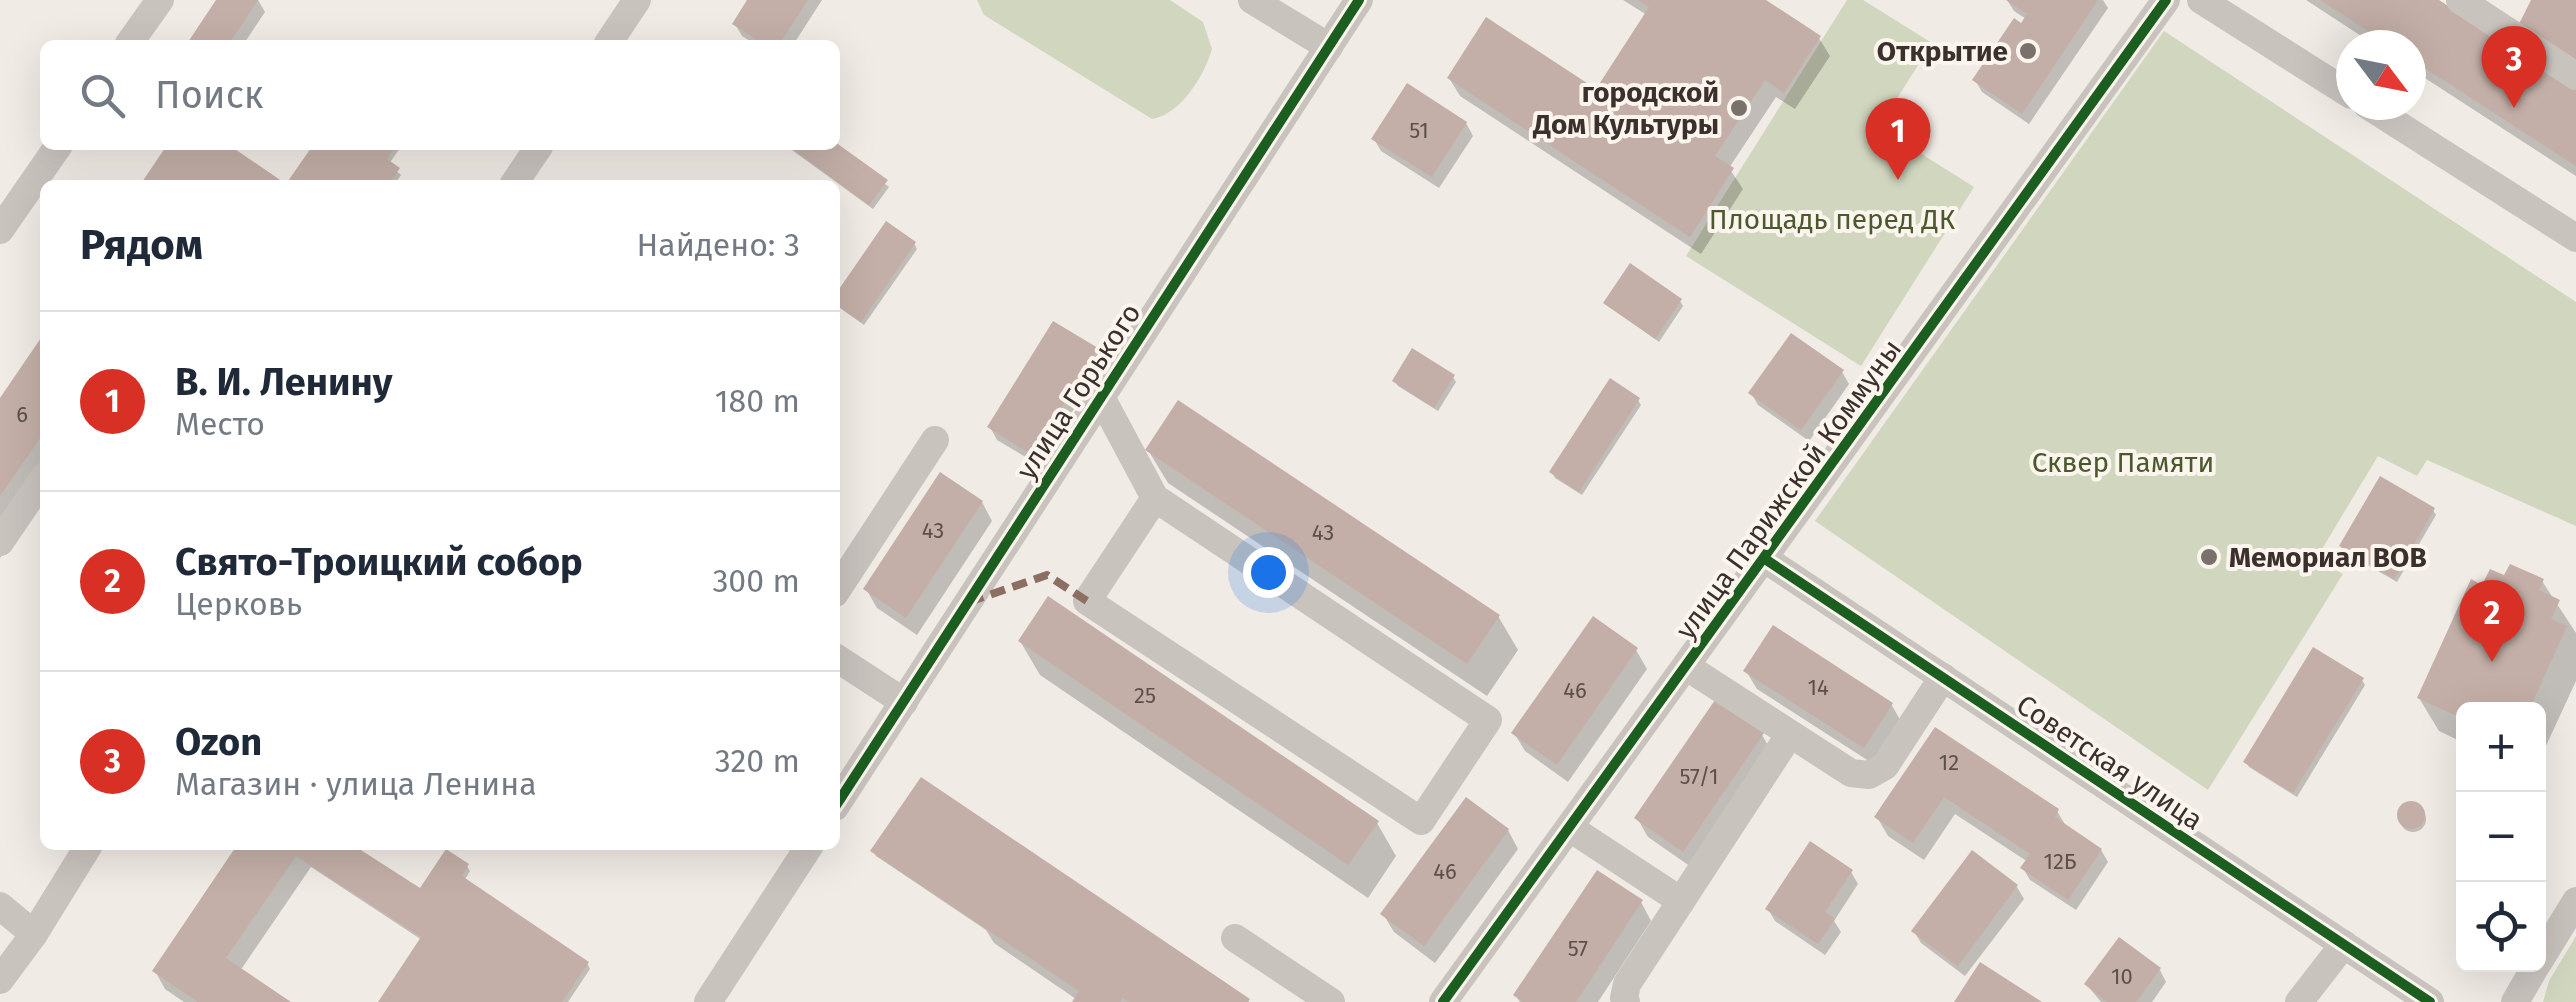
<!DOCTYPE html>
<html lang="ru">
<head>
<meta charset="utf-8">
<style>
  :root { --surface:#fff; --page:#f2f2f3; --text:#1f2937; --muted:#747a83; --line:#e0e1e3; --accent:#d93025 }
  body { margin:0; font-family:"Fira Sans",sans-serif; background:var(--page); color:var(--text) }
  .controls { position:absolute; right:30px; bottom:30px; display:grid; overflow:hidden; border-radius:15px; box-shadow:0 10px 40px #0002 }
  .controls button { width:90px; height:90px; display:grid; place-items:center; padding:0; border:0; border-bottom:2px solid var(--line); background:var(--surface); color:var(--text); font:50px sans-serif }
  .compass { position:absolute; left:2336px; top:30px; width:90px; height:90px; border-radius:50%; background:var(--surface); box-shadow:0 10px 40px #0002; rotate:122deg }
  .you { position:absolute; left:1268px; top:572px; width:35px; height:35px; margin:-25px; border:8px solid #fff; border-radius:50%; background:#1a73e8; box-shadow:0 0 0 15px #1a73e833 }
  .badge { display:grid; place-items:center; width:65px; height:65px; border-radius:50%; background:var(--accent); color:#fff; font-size:32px; font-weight:700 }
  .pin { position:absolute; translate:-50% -82px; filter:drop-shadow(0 2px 5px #0008) }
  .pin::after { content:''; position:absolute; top:52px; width:35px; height:30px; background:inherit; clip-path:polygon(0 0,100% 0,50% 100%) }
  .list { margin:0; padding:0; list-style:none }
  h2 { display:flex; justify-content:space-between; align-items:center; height:130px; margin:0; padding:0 40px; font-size:42px }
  h2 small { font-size:32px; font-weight:400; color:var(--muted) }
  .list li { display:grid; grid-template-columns:65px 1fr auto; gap:30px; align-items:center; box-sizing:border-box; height:180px; padding:0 40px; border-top:2px solid var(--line) }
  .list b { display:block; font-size:38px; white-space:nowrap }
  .list p { margin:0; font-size:32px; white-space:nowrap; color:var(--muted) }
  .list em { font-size:32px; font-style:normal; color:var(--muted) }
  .icon { flex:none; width:55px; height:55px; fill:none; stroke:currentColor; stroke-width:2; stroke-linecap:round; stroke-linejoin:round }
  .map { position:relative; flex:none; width:2576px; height:1002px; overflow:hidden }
  .search { position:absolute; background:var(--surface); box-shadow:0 10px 40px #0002; left:40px; top:40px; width:800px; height:110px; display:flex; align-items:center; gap:25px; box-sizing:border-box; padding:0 35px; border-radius:15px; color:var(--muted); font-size:38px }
  .panel { position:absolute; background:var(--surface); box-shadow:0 10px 40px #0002; left:40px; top:180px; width:800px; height:670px; border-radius:15px }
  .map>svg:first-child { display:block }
</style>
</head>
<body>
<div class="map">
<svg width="2576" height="1002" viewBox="0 0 2576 1002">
  <rect width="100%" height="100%" fill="#f0ebe5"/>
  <g fill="#d1d6bf">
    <path d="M977 0H1170L1203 22 1212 49C1204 76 1181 114 1152 119L984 15Z"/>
    <path d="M1847 0H1863L1932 43 1879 127 1974 187 1861 366 1686 256Z"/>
    <path d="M2164 31 2576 302V526L2427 460 2417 476 2378 456 2316 559 2343 574 2208 790 1815 521Z"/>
    <path d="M2576 936V1002H2543L2549 981Z"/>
  </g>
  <g fill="#0003">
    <path d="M219 0H258L265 12 243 45H189Z"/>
    <path d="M750 0H822L793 45H756L742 36 735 24Z"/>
    <path d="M1623 0H1762L1819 38 1830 56 1795 109 1776 97 1729 168 1743 189 1701 254 1460 96 1449 78 1596 92 1647 15Z"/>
    <path d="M2007 0H2103L2108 8 2029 124 1982 92 1975 80 2026 19 2014 11Z"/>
    <path d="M2306 0H2435L2576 92V176L2411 69V45H2375Z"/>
    <path d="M1466 123 1473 136 1439 188 1381 151 1374 139Z"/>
    <path d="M316 145H402L389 164 401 175 394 185H289Z"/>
    <path d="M785 145H835L889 187 873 209Z"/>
    <path d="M914 243 917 249 864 325 837 306 835 299Z"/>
    <path d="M1680 301 1683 306 1659 342 1606 303Z"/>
    <path d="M45 337V492L0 558V402Z"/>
    <path d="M1096 350 1103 362 1039 465 997 440 990 427Z"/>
    <path d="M1842 372 1849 384 1809 441 1758 405 1751 393Z"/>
    <path d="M1453 377 1456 382 1438 411 1398 386 1395 381Z"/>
    <path d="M1638 400 1641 405 1582 495 1555 478 1552 472Z"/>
    <path d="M1148 450 1498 616 1518 650 1487 696 1168 483Z"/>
    <path d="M982 502 992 521 917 635 877 608 866 589Z"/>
    <path d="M2433 510 2436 515 2397 582 2345 552 2342 546Z"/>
    <path d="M2505 579 2542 581 2576 633V681L2538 763V710H2464V743L2439 731 2419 698 2484 588Z"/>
    <path d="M1020 641 1377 823 1396 856 1368 898 1040 675Z"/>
    <path d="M1636 650 1647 669 1568 782 1525 751 1514 733Z"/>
    <path d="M1746 671 1891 704 1902 723 1875 765 1757 689Z"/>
    <path d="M2362 680 2365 685 2297 797 2249 767 2246 762Z"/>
    <path d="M1935 730 2057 811 2067 828 2101 850 2108 862 2076 910 2030 880 2023 868 2028 862 1955 814 1924 860 1888 836 1877 817Z"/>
    <path d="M1762 735 1773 754 1694 869 1648 837 1637 818Z"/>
    <circle cx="2413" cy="819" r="13"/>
    <path d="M1508 830 1518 849 1435 963 1394 932 1383 914Z"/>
    <path d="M240 845H349L420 892 467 866 470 871 464 881 587 963 590 969 568 1002H382L422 940 311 867 240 971 286 1002H184L165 989 155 971Z"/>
    <path d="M873 851 1248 1001 1249 1002H1075L1076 999 994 943 986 930 876 856Z"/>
    <path d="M1851 872 1858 884 1834 921 1841 932 1825 955 1775 921 1768 909Z"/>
    <path d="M2017 887 2024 899 1965 976 1921 943 1914 931Z"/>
    <path d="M1641 902 1651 921 1598 1002H1520L1516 996Z"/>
    <path d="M2160 970 2166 982 2152 1002H2101L2087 985Z"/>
  </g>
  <g fill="#c3afa7">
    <path d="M216 0H258L228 45H186Z"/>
    <path d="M747 0H808L779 45H765L732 24Z"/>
    <path d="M1638 0H1766L1821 36 1784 93 1765 80 1715 156 1734 168 1690 237 1447 78 1486 17 1596 89 1649 7Z"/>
    <path d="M2006 0H2098L2022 114 1972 80 2014 18 2021 23 2027 14Z"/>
    <path d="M2320 0H2439L2576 89V166L2411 59V45H2390Z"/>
    <path d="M2531 0H2576V71L2515 32Z"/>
    <path d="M1407 83 1467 122 1432 177 1371 139Z"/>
    <path d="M835 142 888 180 869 205 787 145H835Z"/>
    <path d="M167 145H229L286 184 313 145H396L387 159 400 168 388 185H140Z"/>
    <path d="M886 221 916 242 861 322 835 304V295Z"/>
    <path d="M1630 263 1682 299 1655 339 1603 303Z"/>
    <path d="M1053 321 1098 348 1032 455 987 427Z"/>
    <path d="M45 332V431L0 496V398Z"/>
    <path d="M1791 333 1844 370 1801 430 1748 393Z"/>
    <path d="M1412 348 1455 375 1434 408 1392 381Z"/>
    <path d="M1610 378 1640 398 1579 492 1549 472Z"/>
    <path d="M1178 400 1500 615 1467 664 1145 450Z"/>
    <path d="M940 472 983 501 906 618 863 589Z"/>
    <path d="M2380 476 2435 508 2394 579 2339 546Z"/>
    <path d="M2510 564 2544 579 2539 590 2560 600 2551 619 2567 626 2529 710H2464V719L2417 698 2471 579 2482 585 2490 569 2504 575Z"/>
    <path d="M1048 596 1379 821 1348 865 1018 641Z"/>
    <path d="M1593 616 1638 648 1557 765 1511 733Z"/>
    <path d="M1773 625 1893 703 1864 748 1743 671Z"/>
    <path d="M2313 647 2364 678 2293 793 2243 762Z"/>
    <path d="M1715 700 1764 733 1683 852 1634 818Z"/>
    <path d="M1935 727 2059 809 2055 817 2102 849 2068 900 2020 868 2030 854 1944 797 1913 843 1874 817Z"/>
    <path d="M921 777 1250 999 1248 1002H1129L1123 998 1120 1002H1072L1079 991 870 851Z"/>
    <path d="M1466 797 1509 829 1424 946 1380 914Z"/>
    <circle cx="2411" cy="815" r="14"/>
    <path d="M1810 841 1853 870 1825 912 1835 919 1818 944 1765 909Z"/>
    <path d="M237 845H353L420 888 446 849 469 864 462 876 589 962 562 1002H378L421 937 296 856 226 958 291 1002H198L152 971Z"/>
    <path d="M1972 850 2018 885 1958 966 1911 931Z"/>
    <path d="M1597 870 1643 900 1576 1002H1523L1513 995Z"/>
    <path d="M2119 937 2161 968 2136 1002H2107L2084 984Z"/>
    <path d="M1980 962 2042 1002H1954Z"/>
  </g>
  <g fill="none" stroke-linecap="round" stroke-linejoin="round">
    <g stroke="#c9c3be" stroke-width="28">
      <path d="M1252 0 1329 47"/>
      <path d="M2201 0 2351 95"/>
      <path d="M2460 0 2576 76"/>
      <path d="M128 45 160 0"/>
      <path d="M607 45 637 0"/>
      <path d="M2367 105 2576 238"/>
      <path d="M513 185 540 145"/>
      <path d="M0 230 59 145"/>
      <path d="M1101 397 1155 498 1488 720 1421 821 1087 601 1155 498"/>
      <path d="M0 542 45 476"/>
      <path d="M1765 559 2430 1002"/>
      <path d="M835 593 935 440"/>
      <path d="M835 657 904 702"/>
      <path d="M1687 667 1851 773 1869 775 1885 766 1943 677"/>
      <path d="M835 807 1359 0"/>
      <path d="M1570 828 1681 901"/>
      <path d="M0 906 34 934"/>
      <path d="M1235 938 1331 1002"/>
      <path d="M2538 963 2576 901"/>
      <path d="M0 980 34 934 89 845"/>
      <path d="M708 1002 810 845"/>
      <path d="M1443 1002 2166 0"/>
      <path d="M1626 1002 1624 998 1627 984 1790 734"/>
      <path d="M2299 1002 2344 944"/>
      <path d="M2515 1002 2537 964"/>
    </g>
    <path stroke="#8d6e63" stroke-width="8" stroke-dasharray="15 8" stroke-linecap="butt" d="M969 602 1047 575 1087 601"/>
    <g stroke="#fbf5ee" stroke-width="16">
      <g id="cycleway">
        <path d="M1765 559 2430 1002"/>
        <path d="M835 807 1359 0"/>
        <path d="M1443 1002 2166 0"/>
      </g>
    </g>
    <use href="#cycleway" stroke="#1b5e20" stroke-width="10"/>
  </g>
  <g fill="#7a716c" stroke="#fbf5ee" stroke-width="4">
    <circle cx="2028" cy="51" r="10"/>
    <circle cx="1739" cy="108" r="10"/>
    <circle cx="2209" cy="557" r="10"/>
  </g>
  <g text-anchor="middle" stroke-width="8" stroke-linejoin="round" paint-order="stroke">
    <g font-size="22" fill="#5d504a">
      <text x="1419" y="138">51</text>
      <text x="22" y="422">6</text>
      <text x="933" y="538">43</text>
      <text x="1323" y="540">43</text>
      <text x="1818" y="695">14</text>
      <text x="1575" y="698">46</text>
      <text x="1145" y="703">25</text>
      <text x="1949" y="770">12</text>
      <text x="1699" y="784">57/1</text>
      <text x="2060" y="869">12Б</text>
      <text x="1445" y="879">46</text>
      <text x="1578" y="956">57</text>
      <text x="2122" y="984">10</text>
    </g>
    <g font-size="28" font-weight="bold" fill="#3b302b" stroke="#fbf5ee" text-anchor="end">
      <text x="2008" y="61">Открытие</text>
      <text x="1719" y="102">городской<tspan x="1719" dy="32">Дом Культуры</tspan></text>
      <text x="2229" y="567" text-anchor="start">Мемориал ВОВ</text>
    </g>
    <g font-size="28" fill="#4a5a2e" stroke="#fbf5ee">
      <text x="1832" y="229">Площадь перед ДК</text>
      <text x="2123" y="472">Сквер Памяти</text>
    </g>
    <g font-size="28" fill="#3b302b" stroke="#fbf5ee">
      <text transform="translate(1078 391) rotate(-57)" y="10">улица Горького</text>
      <text transform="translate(1788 489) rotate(-54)" y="10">улица Парижской Коммуны</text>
      <text transform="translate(2110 762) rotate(34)" y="10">Советская улица</text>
    </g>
  </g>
</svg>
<div class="controls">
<button>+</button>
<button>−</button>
<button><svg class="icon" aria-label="locate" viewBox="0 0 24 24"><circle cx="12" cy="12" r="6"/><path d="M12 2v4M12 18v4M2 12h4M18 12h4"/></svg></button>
</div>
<svg class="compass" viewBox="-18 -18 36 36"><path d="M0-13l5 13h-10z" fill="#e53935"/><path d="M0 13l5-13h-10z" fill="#747a83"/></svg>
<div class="you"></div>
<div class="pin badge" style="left:1898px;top:180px">1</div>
<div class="pin badge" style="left:2492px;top:662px">2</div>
<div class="pin badge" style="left:2514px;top:108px">3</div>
<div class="search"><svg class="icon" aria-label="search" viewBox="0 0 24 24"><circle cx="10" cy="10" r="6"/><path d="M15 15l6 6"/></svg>Поиск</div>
<section class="panel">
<h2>Рядом<small>Найдено: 3</small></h2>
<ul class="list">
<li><span class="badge">1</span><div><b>В. И. Ленину</b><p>Место</p></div><em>180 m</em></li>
<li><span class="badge">2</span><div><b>Свято-Троицкий собор</b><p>Церковь</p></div><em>300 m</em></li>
<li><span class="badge">3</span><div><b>Ozon</b><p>Магазин · улица Ленина</p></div><em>320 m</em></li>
</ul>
</section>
</div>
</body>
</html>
